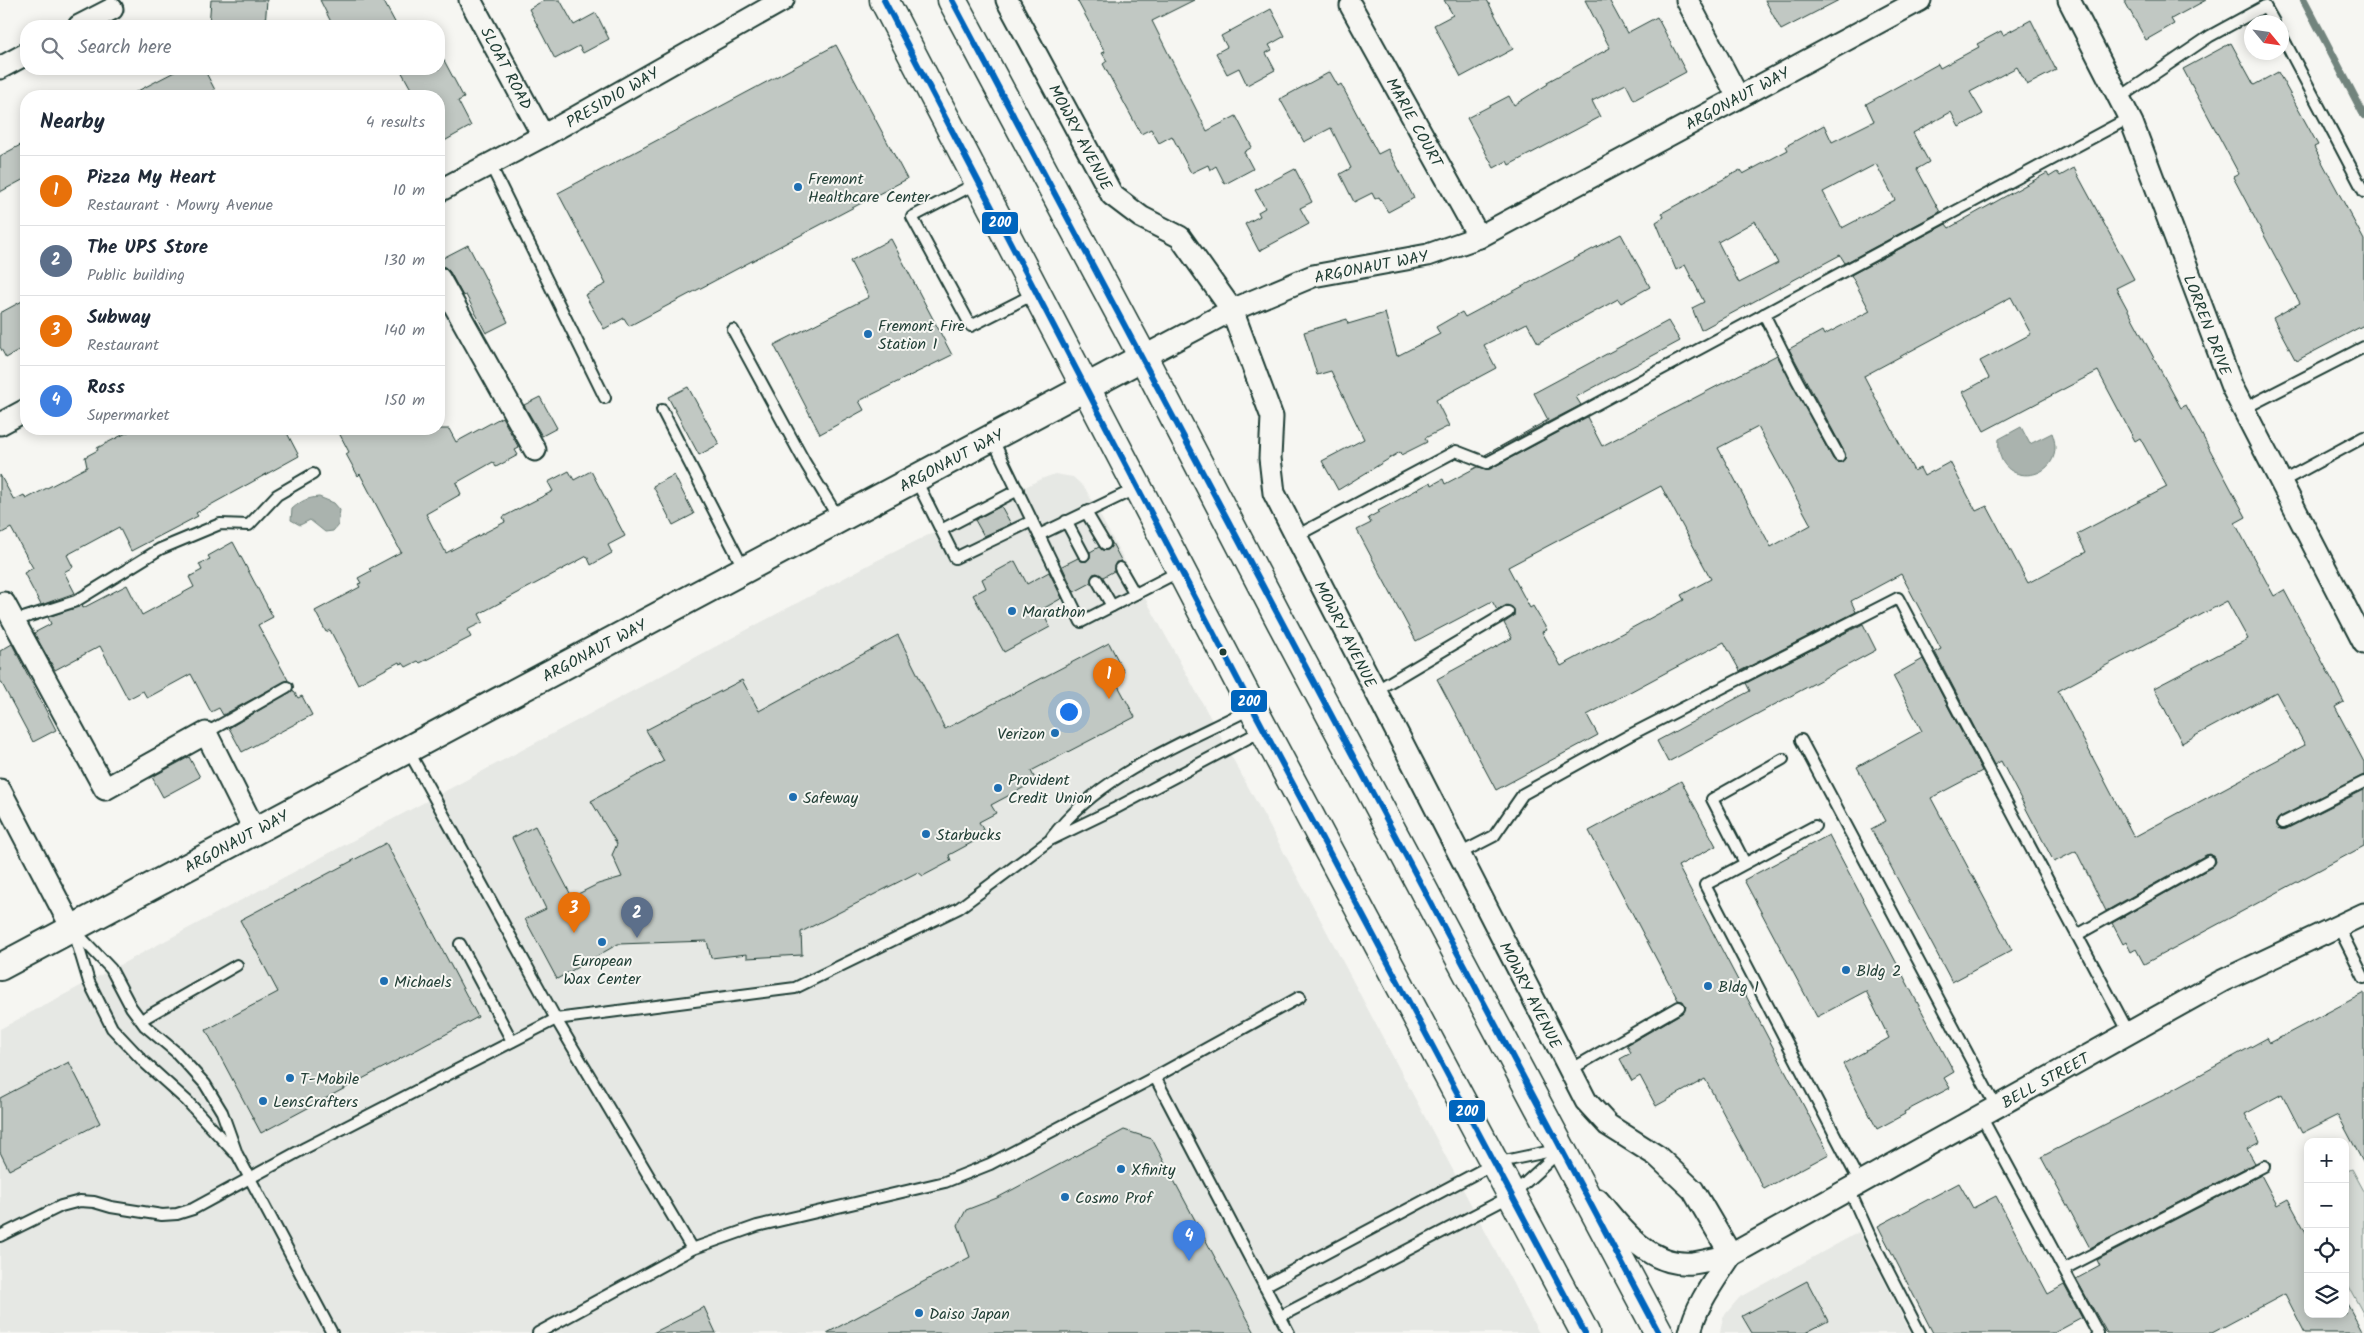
<!DOCTYPE html>
<html lang="en">
<head>
<meta charset="utf-8">
<style>
  :root { --surface:#fff; --page:#f6f6f7; --text:#1f2937; --muted:#747a83; --line:#e0e1e3; --accent:#111827 }
  body { margin:0; font-family:Kalam,sans-serif; background:var(--page); color:var(--text) }
  .controls { position:absolute; right:15px; bottom:15px; display:grid; overflow:hidden; border-radius:10px; box-shadow:0 2px 12px #0003 }
  .controls button { width:45px; height:45px; display:grid; place-items:center; padding:0; border:0; border-bottom:1px solid var(--line); background:var(--surface); color:var(--text); font:25px sans-serif }
  .compass { position:absolute; left:2244px; top:15px; width:45px; height:45px; border-radius:50%; background:var(--surface); box-shadow:0 2px 12px #0003; rotate:119deg }
  .you { position:absolute; left:1068px; top:711px; width:18px; height:18px; margin:-12px; border:4px solid #fff; border-radius:50%; background:#1a73e8; box-shadow:0 0 0 8px #1a73e833 }
  .badge { display:grid; place-items:center; width:32px; height:32px; border-radius:50%; background:var(--accent); color:#fff; font-size:16px; font-weight:700 }
  .pin { position:absolute; translate:-50% -41px; filter:drop-shadow(0 1px 2px #0008) }
  .pin::after { content:''; position:absolute; top:26px; width:18px; height:15px; background:inherit; clip-path:polygon(0 0,100% 0,50% 100%) }
  .list { margin:0; padding:0; list-style:none }
  h2 { display:flex; justify-content:space-between; align-items:center; height:65px; margin:0; padding:0 20px; font-size:21px }
  h2 small { font-size:16px; font-weight:400; color:var(--muted) }
  .list li { display:grid; grid-template-columns:32px 1fr auto; gap:15px; align-items:center; box-sizing:border-box; height:70px; padding:0 20px; border-top:1px solid var(--line) }
  .list b { display:block; font-size:19px; white-space:nowrap }
  .list p { margin:0; font-size:16px; white-space:nowrap; color:var(--muted) }
  .list em { font-size:16px; font-style:normal; color:var(--muted) }
  .icon { flex:none; width:28px; height:28px; fill:none; stroke:currentColor; stroke-width:2; stroke-linecap:round; stroke-linejoin:round }
  .map { position:relative; flex:none; width:2364px; height:1333px; overflow:hidden }
  .search { position:absolute; background:var(--surface); box-shadow:0 2px 12px #0003; left:20px; top:20px; width:425px; height:55px; display:flex; align-items:center; gap:12px; box-sizing:border-box; padding:0 18px; border-radius:20px; color:var(--muted); font-size:19px }
  .panel { position:absolute; background:var(--surface); box-shadow:0 2px 12px #0003; left:20px; top:90px; width:425px; height:345px; border-radius:20px }
  .map>svg:first-child { display:block }
</style>
</head>
<body>
<div class="map">
<svg width="2364" height="1333" viewBox="0 0 2364 1333">
  <rect width="100%" height="100%" fill="#f6f6f2"/>
  <filter id="ink" filterUnits="userSpaceOnUse"><feTurbulence type="fractalNoise" baseFrequency=".02" numOctaves="2"/><feDisplacementMap in="SourceGraphic" scale="10" xChannelSelector="R" yChannelSelector="G"/><feConvolveMatrix kernelMatrix="1 2 1 2 8 2 1 2 1" color-interpolation-filters="sRGB"/></filter>
  <g filter="url(#ink)">
    <g fill="#e6e8e4">
      <path d="M1055 474 1073 477 1085 488 1317 913 1539 1333H0V1029L874 562 1041 479Z"/>
      <path d="M1859 1232 1911 1333H1720L1723 1317 1739 1298Z"/>
    </g>
    <path fill="#d6dbd6" stroke="#7a8c85" d="M2352 1169 2364 1191V1315L2345 1280V1172Z"/>
    <g fill="#aab3ae" stroke="#72847d">
      <path d="M2021 427 2030 444 2052 433C2071 482 1993 493 1999 439Z"/>
      <path d="M319 497 334 503 340 510 338 525 333 531 325 532 310 520 300 525 291 520 292 509C301 501 307 498 319 497Z"/>
    </g>
    <g fill="none" stroke-linecap="round" stroke-linejoin="round">
      <path stroke="#72847d" stroke-width="8" d="M2304 0 2364 115"/>
    </g>
    <g fill="#c1c8c3" stroke="#1f3d34" fill-rule="evenodd">
      <path d="M211 0H267L265 26H209Z"/>
      <path d="M320 0H383L397 26H333Z"/>
      <path d="M544 0H560L574 25 596 13 609 39 583 53 579 46 555 59 529 9Z"/>
      <path d="M1077 0H1194L1152 21 1207 131 1236 116 1252 147 1244 152 1253 169 1225 184 1216 166 1210 170 1208 165 1191 173 1172 136 1159 143 1151 129 1141 134 1103 64 1107 61 1102 53 1105 52Z"/>
      <path d="M1444 0H1487L1513 49 1461 77 1434 25 1453 15Z"/>
      <path d="M1585 0H1609L1627 33 1657 17 1686 72 1634 100 1626 84 1592 101 1600 117 1509 165 1507 161 1494 168 1467 118 1509 96 1514 105 1548 84 1547 82 1610 48Z"/>
      <path d="M1765 0H1839L1781 30Z"/>
      <path d="M2124 0H2206L2171 19 2174 24 2146 40Z"/>
      <path d="M1271 9 1285 36 1269 45 1272 50 1266 53 1275 70 1247 85 1239 68 1227 74 1216 53 1227 47 1221 36Z"/>
      <path d="M2031 20 2056 70 2027 85 2017 67 1970 92 1983 114 1959 127 1951 112 1913 133 1929 162 1917 169 1940 212 1845 263 1840 255 1701 330 1692 308 1704 302 1685 265 1676 270 1656 222 1664 217 1662 213 1740 170 1743 174 1788 150 1786 146 1824 125 1832 142 1874 121 1866 104 1938 64 1940 68 1979 47 1977 44 2001 31 2003 35ZM1876 164 1895 200 1842 228 1823 192ZM1755 221 1778 263 1739 283 1718 242Z"/>
      <path d="M2231 43 2254 85 2278 72 2318 145 2314 147 2364 240V325L2296 361 2273 318 2300 303 2233 177 2239 174 2183 69Z"/>
      <path d="M836 45 907 179 629 326 624 318 604 329 585 295 606 284 558 193Z"/>
      <path d="M439 51 464 98 458 101 471 126 439 144V96H415L400 69H439Z"/>
      <path d="M180 69H204L215 90 205 96H128Z"/>
      <path d="M1330 72 1338 86 1341 84 1378 154 1388 149 1414 198 1388 212 1379 197 1375 199 1372 193 1354 202 1340 174 1351 168 1331 128 1304 142 1280 99Z"/>
      <path d="M26 142V178L0 192V156Z"/>
      <path d="M2074 168 2134 279 2116 288 2181 408 2186 405 2246 517 2235 523 2274 596 2284 590 2344 702 2335 707 2364 762V775L2280 817 2277 820V826L2280 829H2286L2364 790V846L2144 964 2136 949 2131 952 2126 942 2123 944 2112 923 2212 867 2216 862 2215 857 2210 854 2206 855 2106 911 2076 851 2054 862 2001 761 1994 765 1935 652 1941 649 1901 574 1851 601 1856 612 1740 671 1724 642 1667 672 1587 715 1598 735 1496 790 1437 679 1512 638 1504 623 1514 616V609L1507 605 1497 610 1492 601 1416 641 1357 530 1371 523 1368 518 1379 512 1378 511 1431 482 1432 485 1443 479 1445 484 1477 467 1490 469 1587 417 1602 446 1777 355 1833 459 1836 462H1842L1845 459V453L1789 349 1822 331 1824 335 1870 311 1851 275 1946 224 1949 228 2047 173 2049 177 2057 172 2060 176ZM2011 297 2031 334 1980 361 1989 378 1963 392 1984 431 2098 371 2135 441 2140 438 2167 487 2077 534 2086 552 2028 583 1987 506 1976 511 1950 462 1924 476 1920 468 1914 471 1864 376ZM1758 427 1811 525 1771 547 1718 448ZM1661 486 1711 579 1681 595 1684 600 1561 666 1542 632 1547 630 1533 606 1530 608 1508 567ZM2227 601 2248 639 2154 688 2182 743 2276 692 2305 745 2134 837 2058 691Z"/>
      <path d="M1295 169 1312 202 1300 208 1309 224 1259 251 1245 224 1260 216 1258 212 1265 208 1255 190Z"/>
      <path d="M1621 234 1650 287 1621 303 1618 299 1538 343 1527 323 1484 345 1496 368 1436 400 1449 426 1425 438 1427 442 1401 455 1400 452 1338 490 1322 461 1364 439 1331 371 1317 375 1304 332 1347 319 1348 324 1385 313 1397 356 1440 334 1436 327 1462 312 1465 317Z"/>
      <path d="M891 239 952 355 859 401 864 410 820 434 774 345 869 297 850 261Z"/>
      <path d="M468 245 508 322 486 333 466 295 463 296 450 272 445 267 439 266V260Z"/>
      <path d="M26 299V347L6 358 0 347V313Z"/>
      <path d="M1668 321 1680 341 1576 397 1581 405 1485 455 1548 420 1534 393Z"/>
      <path d="M688 387 719 444 699 455 668 397Z"/>
      <path d="M540 397 557 428 542 436 524 405Z"/>
      <path d="M502 417 519 448 515 450 518 455 496 467 493 462 456 483 461 494 426 514 446 553 505 522 503 517 553 491 548 482 569 471 574 480 591 471 625 536 608 545 612 553 591 565 587 556 479 614 483 622 467 630 471 637 420 663 418 661 406 667 403 663 400 664 399 662 358 684 330 630 326 632 315 611 360 587 358 584 361 583 358 578 371 571 369 569 401 552 360 474 358 476 346 454 349 452 337 429H449L456 442Z"/>
      <path d="M134 429H285L299 456 196 513 198 516 131 551 119 527 67 555 73 567 64 572 75 593 41 605 24 573 33 568 11 528 0 534V475L14 500 24 495 26 499 87 467 85 457 98 450 97 448Z"/>
      <path d="M674 475 694 514 673 525 653 486Z"/>
      <path d="M1001 506 1011 524 984 536 975 520Z"/>
      <path d="M1111 541 1122 562H1116L1114 571 1103 577 1097 573 1093 574 1091 583 1074 592 1062 566 1078 558 1081 561H1087L1090 558V552L1099 547 1102 550H1108L1111 547Z"/>
      <path d="M233 542 273 617 258 625 288 680 223 715 219 708 211 712 191 674 147 698 143 691 128 699 100 646 55 670 34 633 51 624 48 617 82 605 83 608 127 585 142 615 194 587 189 577 202 570 199 564 210 559 208 556Z"/>
      <path d="M1015 561 1027 584 1049 572 1062 598 1041 610 1050 627 1004 652 973 595 986 588 982 579Z"/>
      <path d="M1863 624 1876 650 1668 762 1657 741 1750 691 1746 683Z"/>
      <path d="M898 635 945 729 1109 643 1124 672 1114 678 1135 717 1031 771 1036 781 991 805 996 813 979 822 986 835 949 855 951 861 923 876 918 872 801 932 802 955 747 958V954L711 958 707 941 618 944 557 979 525 919 546 909 512 838 535 826 572 897 598 884 622 877 612 855 617 844 591 801 664 761 646 730 742 680 759 711Z"/>
      <path d="M12 644 56 730 33 742 0 680V651Z"/>
      <path d="M1923 659 1982 771 1931 798 2012 950 1952 982 1871 829 1886 821 1857 767 1922 731 1893 676Z"/>
      <path d="M293 690 298 698 302 696 312 715 242 752 229 728Z"/>
      <path d="M189 757 200 777 163 797 152 777Z"/>
      <path d="M1681 781 1716 846 1678 866 1829 1154 1764 1189 1705 1079 1656 1106 1640 1076 1632 1081 1620 1059 1631 1053 1627 1045 1682 1013 1686 1007 1683 1001 1678 1000 1589 831Z"/>
      <path d="M1829 835 1954 1072 1944 1078 1950 1088 1904 1112 1905 1114 1877 1129 1843 1064 1889 1038 1866 991 1817 1017 1744 880Z"/>
      <path d="M386 843 478 1017 261 1133 206 1030 278 992 240 920Z"/>
      <path d="M2364 993V1164L2338 1115 2302 1133 2282 1094 2245 1114 2260 1142 2247 1149 2255 1163 2090 1248 2041 1157 2163 1095 2267 1038 2270 1043Z"/>
      <path d="M69 1062 100 1123 9 1170 0 1152V1098Z"/>
      <path d="M1124 1130 1152 1139 1255 1333H827L970 1257 958 1225 966 1210 997 1198Z"/>
      <path d="M2261 1175 2277 1205 2288 1199 2308 1236V1314H2345V1300L2363 1333H2305L2285 1294 2212 1333H2107L2076 1279 2100 1266 2097 1260Z"/>
      <path d="M1959 1183 1973 1208 1996 1196 2048 1294 2064 1285 2082 1318 2054 1333H1933L1878 1226Z"/>
      <path d="M1807 1281 1828 1321 1805 1333H1752L1742 1316Z"/>
      <path d="M704 1307 716 1333H653Z"/>
    </g>
    <g fill="none" stroke-linecap="round" stroke-linejoin="round">
      <g stroke="#1f3d34" stroke-width="14">
        <g id="service">
          <path d="M2282 36 2364 192"/>
          <path d="M2119 98 2210 36 2265 6 2274 22"/>
          <path d="M490 164 605 398"/>
          <path d="M977 183 912 217 971 326 1036 293"/>
          <path d="M1764 314 1797 380 1839 456"/>
          <path d="M733 330 804 461 839 519"/>
          <path d="M2243 409 2364 347"/>
          <path d="M662 410 744 569"/>
          <path d="M992 438 1081 622 1180 571"/>
          <path d="M916 480 955 558 1032 521"/>
          <path d="M2281 482 2364 437"/>
          <path d="M1086 512 1105 544"/>
          <path d="M1066 521 1084 555"/>
          <path d="M941 530 1018 490"/>
          <path d="M1039 535 1137 488"/>
          <path d="M1296 536 1456 451 1487 463 2129 118"/>
          <path d="M1120 568 1135 594"/>
          <path d="M1097 580 1112 606"/>
          <path d="M14 621 76 601 160 549 220 524 249 525 277 495 313 474"/>
          <path d="M1375 691 1508 612"/>
          <path d="M206 733 287 687"/>
          <path d="M1801 740 1996 1107"/>
          <path d="M408 750 556 1019 692 1249"/>
          <path d="M2283 823 2364 782"/>
          <path d="M1815 826 1705 885 1860 1183"/>
          <path d="M1052 837C1101 773 1182 744 1252 708"/>
          <path d="M1459 854 1494 836 1523 794 1630 735 1898 598 2129 1033"/>
          <path d="M1745 863 1712 799 1783 759"/>
          <path d="M2338 926 2364 978"/>
          <path d="M72 928 111 969 131 1007 145 1026 176 1052 205 1084 222 1112 237 1154 332 1333"/>
          <path d="M74 932 89 982 112 1028 145 1063 187 1101 234 1152"/>
          <path d="M2077 935 2209 861"/>
          <path d="M460 944 512 1041"/>
          <path d="M141 1020 237 965"/>
          <path d="M1570 1070 1679 1007"/>
          <path d="M1155 1077 1300 997"/>
          <path d="M1981 1116 2098 1333"/>
          <path d="M1849 1189 1870 1236 1920 1333"/>
          <path d="M0 1236 61 1206 80 1201 94 1202 111 1207 162 1215 177 1214 193 1209 305 1148 556 1019 795 988 959 908 1050 840 1116 808 1263 730"/>
          <path d="M2064 1269 2264 1166"/>
          <path d="M1264 1286 1495 1163 1561 1149"/>
          <path d="M1281 1316 1511 1196 1560 1151"/>
          <path d="M538 1333 692 1249 757 1226 945 1182 990 1164 1155 1077 1289 1333"/>
        </g>
      </g>
      <g stroke="#1f3d34" stroke-width="25">
        <g id="minor">
          <path d="M470 0 543 136"/>
          <path d="M1007 0 1112 195 1141 217 1180 237 1232 310 1272 417 1270 458 1274 493 1586 1101 1608 1125 1657 1156 1693 1190 1731 1255"/>
          <path d="M1687 0 1738 97"/>
          <path d="M2069 0 2132 123 2232 387 2364 643"/>
          <path d="M1351 6 1479 237"/>
          <path d="M79 26 112 9"/>
          <path d="M0 68 26 54"/>
          <path d="M439 191 543 136 783 0"/>
          <path d="M439 278 535 450"/>
          <path d="M1143 357 1232 310 1313 276 1428 255 1479 237 1920 0"/>
          <path d="M0 424 26 410"/>
          <path d="M0 605 4 603 105 789 206 733 255 831"/>
          <path d="M0 790 72 928"/>
          <path d="M1598 1200C1622 1230 1650 1267 1693 1263 1706 1261 1719 1258 1731 1255L2222 981 2364 914"/>
          <path d="M1690 1333C1696 1304 1715 1280 1731 1255"/>
        </g>
      </g>
      <g stroke="#1f3d34" stroke-width="30">
        <path id="tertiary" d="M0 967 1143 357"/>
      </g>
      <g stroke="#1f3d34" stroke-width="31">
        <g id="primary">
          <path d="M884 0 1252 707 1585 1333"/>
          <path d="M952 0 1143 357 1281 622 1659 1333"/>
        </g>
      </g>
      <use href="#service" stroke="#f6f6f2" stroke-width="10"/>
      <use href="#minor" stroke="#f6f6f2" stroke-width="21"/>
      <use href="#tertiary" stroke="#f6f6f2" stroke-width="26"/>
      <use href="#primary" stroke="#f6f6f2" stroke-width="28"/>
      <g stroke="#f6f6f2" stroke-width="10">
        <g id="bus-1">
          <path d="M884 0 1252 707 1585 1333"/>
          <path d="M952 0 1659 1333"/>
        </g>
      </g>
      <use href="#bus-1" stroke="#0065bd" stroke-width="6"/>
    </g>
  </g>
  <g fill="#1f6fb2" stroke="#f6f6f2" stroke-width="2">
    <circle cx="798" cy="187" r="5"/>
    <circle cx="868" cy="334" r="5"/>
    <circle cx="1012" cy="611" r="5"/>
    <circle cx="1055" cy="733" r="5"/>
    <circle cx="998" cy="788" r="5"/>
    <circle cx="793" cy="797" r="5"/>
    <circle cx="926" cy="834" r="5"/>
    <circle cx="602" cy="942" r="5"/>
    <circle cx="1846" cy="970" r="5"/>
    <circle cx="384" cy="981" r="5"/>
    <circle cx="1708" cy="986" r="5"/>
    <circle cx="290" cy="1078" r="5"/>
    <circle cx="263" cy="1101" r="5"/>
    <circle cx="1121" cy="1169" r="5"/>
    <circle cx="1065" cy="1197" r="5"/>
    <circle cx="919" cy="1313" r="5"/>
  </g>
  <circle fill="#1f3d34" stroke="#f6f6f2" stroke-width="2" cx="1223" cy="652" r="4.5"/>
  <g text-anchor="middle" stroke-width="4" stroke-linejoin="round" paint-order="stroke">
    <g font-size="16" fill="#1f3d34" stroke="#f6f6f2">
      <text transform="translate(507 68) rotate(62)" y="6">SLOAT ROAD</text>
      <text transform="translate(612 97) rotate(-30)" y="6">PRESIDIO WAY</text>
      <text transform="translate(1737 98) rotate(-28)" y="6">ARGONAUT WAY</text>
      <text transform="translate(1415 122) rotate(61)" y="6">MARIE COURT</text>
      <text transform="translate(1081 137) rotate(62)" y="6">MOWRY AVENUE</text>
      <text transform="translate(1371 266) rotate(-11)" y="6">ARGONAUT WAY</text>
      <text transform="translate(2208 325) rotate(69)" y="6">LORREN DRIVE</text>
      <text transform="translate(951 460) rotate(-28)" y="6">ARGONAUT WAY</text>
      <text transform="translate(1346 634) rotate(63)" y="6">MOWRY AVENUE</text>
      <text transform="translate(594 650) rotate(-28)" y="6">ARGONAUT WAY</text>
      <text transform="translate(236 841) rotate(-28)" y="6">ARGONAUT WAY</text>
      <text transform="translate(1531 995) rotate(63)" y="6">MOWRY AVENUE</text>
      <text transform="translate(2045 1080) rotate(-29)" y="6">BELL STREET</text>
    </g>
    <g font-size="16" fill="#1f3d34" stroke="#f6f6f2" text-anchor="start">
      <text x="808" y="184">Fremont<tspan x="808" dy="18">Healthcare Center</tspan></text>
      <text x="878" y="331">Fremont Fire<tspan x="878" dy="18">Station 1</tspan></text>
      <text x="1022" y="617">Marathon</text>
      <text x="1045" y="739" text-anchor="end">Verizon</text>
      <text x="1008" y="785">Provident<tspan x="1008" dy="18">Credit Union</tspan></text>
      <text x="803" y="803">Safeway</text>
      <text x="936" y="840">Starbucks</text>
      <text x="602" y="966" text-anchor="middle">European<tspan x="602" dy="18">Wax Center</tspan></text>
      <text x="1856" y="976">Bldg 2</text>
      <text x="394" y="987">Michaels</text>
      <text x="1718" y="992">Bldg 1</text>
      <text x="300" y="1084">T-Mobile</text>
      <text x="273" y="1107">LensCrafters</text>
      <text x="1131" y="1175">Xfinity</text>
      <text x="1075" y="1203">Cosmo Prof</text>
      <text x="929" y="1319">Daiso Japan</text>
    </g>
  </g>
  <g stroke="#f6f6f2" stroke-width="2">
    <rect x="981" y="211" width="38" height="24" rx="5" fill="#0065bd"/>
    <rect x="1230" y="689" width="38" height="24" rx="5" fill="#0065bd"/>
    <rect x="1448" y="1099" width="38" height="24" rx="5" fill="#0065bd"/>
  </g>
  <g font-size="14" text-anchor="middle" font-weight="bold" fill="#fff">
    <text x="1000" y="227">200</text>
    <text x="1249" y="706">200</text>
    <text x="1467" y="1116">200</text>
  </g>
</svg>
<div class="controls">
<button>+</button>
<button>−</button>
<button><svg class="icon" aria-label="locate" viewBox="0 0 24 24"><circle cx="12" cy="12" r="6"/><path d="M12 2v4M12 18v4M2 12h4M18 12h4"/></svg></button>
<button><svg class="icon" aria-label="layers" viewBox="0 0 24 24"><path d="M12 4l9 5-9 5-9-5zM3 14l9 5 9-5"/></svg></button>
</div>
<svg class="compass" viewBox="-18 -18 36 36"><path d="M0-13l5 13h-10z" fill="#e53935"/><path d="M0 13l5-13h-10z" fill="#747a83"/></svg>
<div class="you"></div>
<div class="pin badge" style="left:1109px;top:699px;background:#e8710a">1</div>
<div class="pin badge" style="left:637px;top:938px;background:#5c6f8a">2</div>
<div class="pin badge" style="left:574px;top:933px;background:#e8710a">3</div>
<div class="pin badge" style="left:1189px;top:1261px;background:#3f7fe0">4</div>
<div class="search"><svg class="icon" aria-label="search" viewBox="0 0 24 24"><circle cx="10" cy="10" r="6"/><path d="M15 15l6 6"/></svg>Search here</div>
<section class="panel">
<h2>Nearby<small>4 results</small></h2>
<ul class="list">
<li><span class="badge" style="background:#e8710a">1</span><div><b>Pizza My Heart</b><p>Restaurant · Mowry Avenue</p></div><em>10 m</em></li>
<li><span class="badge" style="background:#5c6f8a">2</span><div><b>The UPS Store</b><p>Public building</p></div><em>130 m</em></li>
<li><span class="badge" style="background:#e8710a">3</span><div><b>Subway</b><p>Restaurant</p></div><em>140 m</em></li>
<li><span class="badge" style="background:#3f7fe0">4</span><div><b>Ross</b><p>Supermarket</p></div><em>150 m</em></li>
</ul>
</section>
</div>
</body>
</html>
